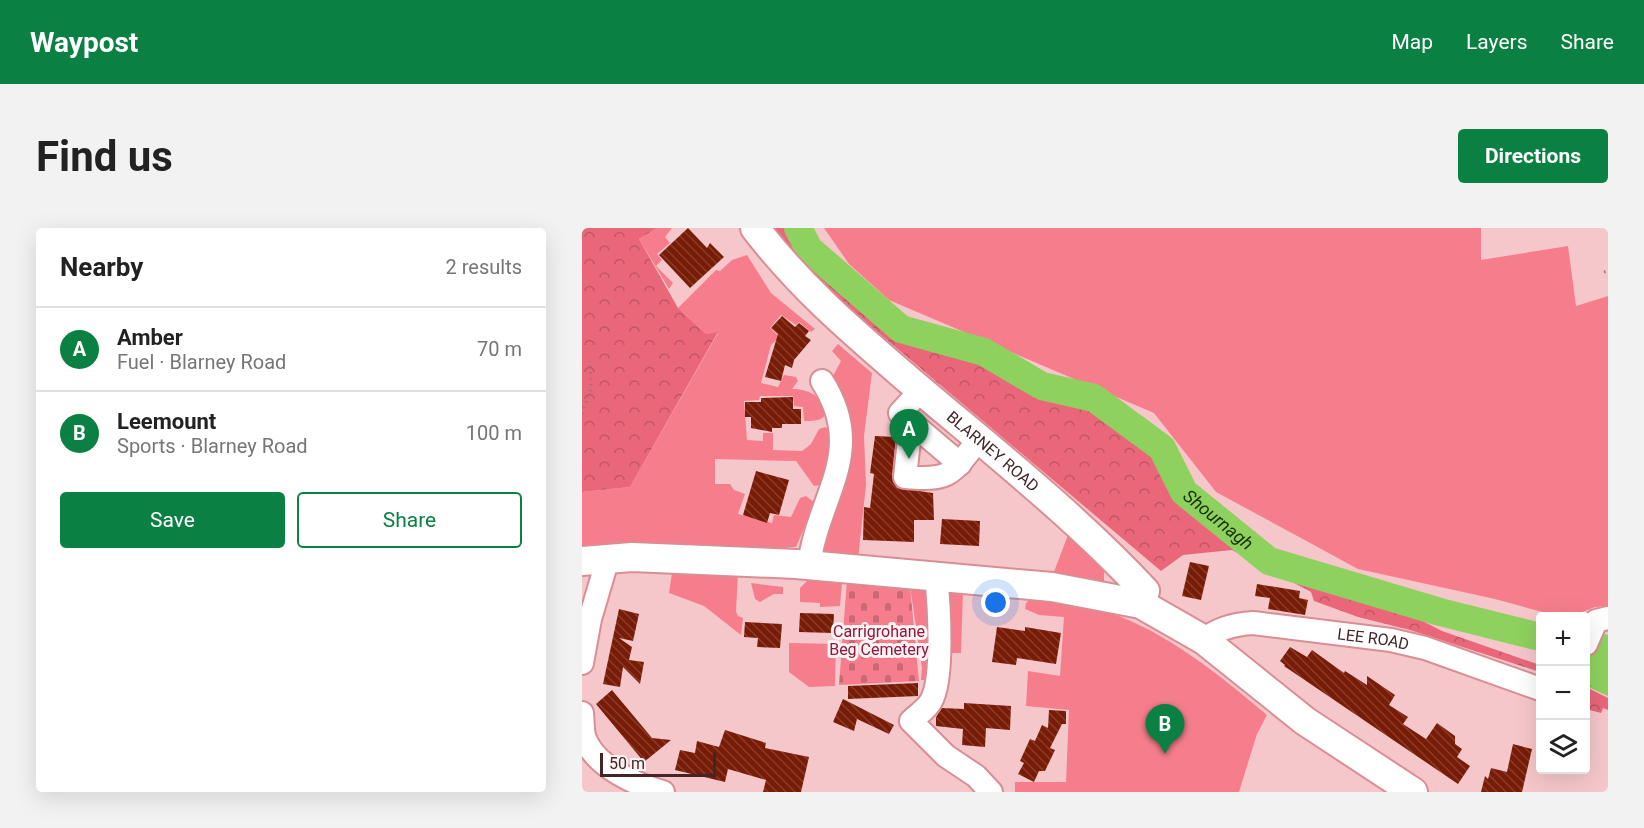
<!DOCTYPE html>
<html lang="en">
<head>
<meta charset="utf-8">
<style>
  :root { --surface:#fff; --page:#f2f2f2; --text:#222; --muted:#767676; --line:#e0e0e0; --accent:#0b8043 }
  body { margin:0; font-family:Roboto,sans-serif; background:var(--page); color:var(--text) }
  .controls { position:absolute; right:18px; bottom:18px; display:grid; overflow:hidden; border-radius:6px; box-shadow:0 6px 24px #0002 }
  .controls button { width:54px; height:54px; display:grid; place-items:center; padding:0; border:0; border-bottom:2px solid var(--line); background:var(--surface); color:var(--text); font:30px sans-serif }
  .scale { position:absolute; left:18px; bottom:15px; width:116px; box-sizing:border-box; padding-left:6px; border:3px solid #432528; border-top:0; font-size:16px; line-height:21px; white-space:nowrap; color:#432528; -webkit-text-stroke:4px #fcf3f4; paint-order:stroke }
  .you { position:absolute; left:414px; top:375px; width:21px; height:21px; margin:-15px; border:4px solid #fff; border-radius:50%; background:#1a73e8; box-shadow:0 0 0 9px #1a73e833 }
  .badge { display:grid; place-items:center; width:39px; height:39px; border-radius:50%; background:var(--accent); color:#fff; font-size:20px; font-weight:700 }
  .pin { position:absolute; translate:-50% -50px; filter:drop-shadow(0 2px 3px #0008) }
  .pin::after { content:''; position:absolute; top:32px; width:21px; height:18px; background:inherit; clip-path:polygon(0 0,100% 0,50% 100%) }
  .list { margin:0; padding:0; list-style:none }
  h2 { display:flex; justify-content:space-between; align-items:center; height:78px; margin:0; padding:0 24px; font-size:26px }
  h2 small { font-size:20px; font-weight:400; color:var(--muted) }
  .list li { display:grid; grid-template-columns:39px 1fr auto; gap:18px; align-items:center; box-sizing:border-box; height:84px; padding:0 24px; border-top:2px solid var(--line) }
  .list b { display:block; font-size:22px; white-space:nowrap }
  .list p { margin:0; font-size:20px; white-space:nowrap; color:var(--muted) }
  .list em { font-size:20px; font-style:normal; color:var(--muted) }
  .actions { display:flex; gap:12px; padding:18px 24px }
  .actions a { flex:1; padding:14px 0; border:2px solid var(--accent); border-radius:6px; text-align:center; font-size:21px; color:var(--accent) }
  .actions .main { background:var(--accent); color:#fff }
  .icon { flex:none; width:33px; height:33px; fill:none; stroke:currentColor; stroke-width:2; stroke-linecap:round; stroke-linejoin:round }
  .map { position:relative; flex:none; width:1026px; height:564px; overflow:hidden; border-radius:6px }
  header { display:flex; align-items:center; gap:36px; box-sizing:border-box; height:84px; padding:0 30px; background:var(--accent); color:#fff }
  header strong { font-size:28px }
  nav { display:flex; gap:33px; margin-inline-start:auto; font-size:21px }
  .intro { display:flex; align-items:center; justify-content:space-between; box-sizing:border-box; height:144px; padding:0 36px }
  h1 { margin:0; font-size:42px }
  .button { padding:15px 27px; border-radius:6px; background:var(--accent); color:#fff; font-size:21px; font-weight:700 }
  main { display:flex; gap:36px; padding:0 36px }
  aside { flex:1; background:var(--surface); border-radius:6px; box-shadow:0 6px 24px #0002 }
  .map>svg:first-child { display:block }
</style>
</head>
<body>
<header>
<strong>Waypost</strong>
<nav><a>Map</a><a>Layers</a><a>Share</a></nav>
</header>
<div class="intro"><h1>Find us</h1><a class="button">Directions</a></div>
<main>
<aside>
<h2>Nearby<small>2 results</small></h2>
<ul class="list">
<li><span class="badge">A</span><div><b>Amber</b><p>Fuel · Blarney Road</p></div><em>70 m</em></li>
<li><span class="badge">B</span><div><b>Leemount</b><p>Sports · Blarney Road</p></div><em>100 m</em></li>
</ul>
<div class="actions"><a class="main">Save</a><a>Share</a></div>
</aside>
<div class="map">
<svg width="1026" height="564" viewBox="0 0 1026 564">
  <defs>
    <pattern id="forest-crowns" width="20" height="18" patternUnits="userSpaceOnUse" patternTransform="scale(1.5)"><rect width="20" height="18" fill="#ea677a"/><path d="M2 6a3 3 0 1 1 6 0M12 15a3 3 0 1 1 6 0" fill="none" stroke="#bf5564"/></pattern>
    <pattern id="cemetery-stones" width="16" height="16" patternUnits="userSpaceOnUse" patternTransform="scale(1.5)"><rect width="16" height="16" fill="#f67e8c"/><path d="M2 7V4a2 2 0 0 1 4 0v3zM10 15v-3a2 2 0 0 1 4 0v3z" fill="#c96772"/></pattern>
    <pattern id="water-ripples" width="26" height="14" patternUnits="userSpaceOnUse" patternTransform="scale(1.5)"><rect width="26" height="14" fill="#8fd15f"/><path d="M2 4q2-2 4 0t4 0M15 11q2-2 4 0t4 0" fill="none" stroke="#7db353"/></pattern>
    <pattern id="building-back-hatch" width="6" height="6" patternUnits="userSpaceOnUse" patternTransform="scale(1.5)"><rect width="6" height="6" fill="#781c07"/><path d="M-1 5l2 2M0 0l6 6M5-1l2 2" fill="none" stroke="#883c2c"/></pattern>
  </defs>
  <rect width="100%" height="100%" fill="#f6c7ca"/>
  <g fill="#f67e8c">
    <path d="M75 0H90L83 9 88 15 75 26 80 32 74 38 91 55 87 61 57 11Z"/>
    <path d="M242 0H899V32L986 18 994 78 1026 68V378L1013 379 998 385 1001 388H975L913 371 776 341 634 264 572 185 307 72 267 36Z"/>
    <path d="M165 27 189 65 233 101 229 104 217 94 214 97 199 87 188 100 198 109 189 117 179 155 196 159 202 147 214 149 216 153 210 161C227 161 238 168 247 182 241 193 234 193 222 193L221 179 212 178 211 168H178L177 172 162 173 165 212 181 213V205H191V222L220 223 229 216 237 201 243 199 250 203 247 235 239 257 232 258 214 233 133 231V256H148L152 262 163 266 156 286 190 295 192 287 209 289 218 270 224 268 233 275 214 319 186 321 0 319V264L48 259 136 105 124 106 96 80 134 42 138 43 150 32Z"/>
    <path d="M256 116 290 145 282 208 284 257 276 331 236 324 258 254 251 148 259 133 250 123Z"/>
    <path d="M486 307 511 329 522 343V353L516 356 470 349Z"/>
    <path d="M90 345H156L154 383 156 388 161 390 159 407 122 378 87 365Z"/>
    <path d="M238 352 260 355 258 378 238 379V375L218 374V360L225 353Z"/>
    <path d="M169 355 201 359V366H192L178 374 173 371Z"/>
    <path d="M328 358 345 359 349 372 346 452H339L340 440Z"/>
    <path d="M364 360 381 363 379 425H363Z"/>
    <path d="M452 367C477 373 504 377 528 385 585 404 640 449 685 487L675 506 657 564H433V554H484L487 482 444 478 446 443 478 448 482 389 457 387 443 381 444 375Z"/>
    <path d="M207 415 254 416 253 458 227 459 207 444Z"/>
  </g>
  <g fill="url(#forest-crowns)">
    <path d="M0 0H75L57 11 96 80 124 106 136 104 48 259 0 264Z"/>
    <path d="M189 0H210L220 20 314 102 375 125 470 170 508 177 576 222 598 265 640 303 686 335 827 386 860 403 958 437V444L828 402 776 389 732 373 729 364 650 322 601 327 579 343 241 58Z"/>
    <path d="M1004 459 1026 470V482L1021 480 1019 485 1004 481Z"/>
  </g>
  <path fill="url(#cemetery-stones)" d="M265 352 328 358 337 453 257 457Z"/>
  <path fill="url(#water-ripples)" d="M1018 405 1026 407V468L1004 458V441Z"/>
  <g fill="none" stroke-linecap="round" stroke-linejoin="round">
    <g stroke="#8fd15f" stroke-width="28">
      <path id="s1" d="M216 0 227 21 319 101 402 124 460 158 512 170 580 220 602 264 687 333 858 384 958 409"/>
      <path d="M1004 431 1026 441"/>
    </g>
  </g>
  <g fill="url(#building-back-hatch)">
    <path d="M106 0 125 20 128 15 142 29 108 60 77 27Z"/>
    <path d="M200 88 213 99 217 95 227 103 223 108 229 112 212 132 210 140 203 137 199 153 183 149 196 106 189 100Z"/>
    <path d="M211 169V181H219V196H200V200H190V204L169 200V189H163V174H179V170Z"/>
    <path d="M293 208 314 209 310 248 315 260 351 265 352 292H332V314L281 312 282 279 288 280 292 246 288 245Z"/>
    <path d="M174 243 207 252 197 287 188 285 185 295 161 287Z"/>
    <path d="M360 291 398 293 397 318 358 316Z"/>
    <path d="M608 334 627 338 619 372 600 368Z"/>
    <path d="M675 356 718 363 717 370 726 372 723 387 686 381 688 370 673 368Z"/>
    <path d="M37 381 57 386 51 413 37 410 50 419 47 432 62 434 58 456 41 439 38 459 21 456Z"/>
    <path d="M218 385 252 386 251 405 217 404Z"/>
    <path d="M163 394 200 396 198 420 175 419 176 410 162 409Z"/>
    <path d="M415 399 443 403V399L479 405 474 436 435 430 434 437 410 434Z"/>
    <path d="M708 419 725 429 730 422 762 445 763 443 785 457V448L813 467 807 477 826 489 821 496 844 511 855 495 873 508V516L880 521 875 529 888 538 876 556 702 438 703 437 698 433Z"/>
    <path d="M336 455V468L266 471V458Z"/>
    <path d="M30 462 70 510 89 512 62 534 14 476Z"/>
    <path d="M261 471 312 497 307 506 275 491 272 503 251 494Z"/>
    <path d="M382 475 429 478 428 502 404 500 403 519 380 517 381 501 354 498V489L360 480 382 481Z"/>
    <path d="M467 482 484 483V496H480L468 520 473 522 463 543H457L452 554 436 546 442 535 438 533 448 511 453 513 460 497 466 500Z"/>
    <path d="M143 502 184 515 183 520 227 529 219 564H181L184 552 146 541 143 554 93 542 98 522 113 525 115 513 137 519Z"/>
    <path d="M931 516 950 521 940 564H899L903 548 906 551 909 540 925 544Z"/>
  </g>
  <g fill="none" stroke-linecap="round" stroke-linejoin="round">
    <g stroke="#d88e94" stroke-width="26">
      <g id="minor">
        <path d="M339 162 318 185 378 236"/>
        <path d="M329 194 323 249C370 253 369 246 397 211"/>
        <path d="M227 338C235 268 286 225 240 153"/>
        <path d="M354 348C357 375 362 451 349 473 345 481 335 487 329 493L364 528 394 548 409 564"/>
        <path id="s2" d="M622 412C636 400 653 396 671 395L809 412 843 420 958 461"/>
        <path d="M1004 416 1014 393 1026 390"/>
        <path d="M0 435 8 391 26 330"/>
        <path d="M0 485C1 494 0 506 4 513 16 540 55 557 81 564"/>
      </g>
    </g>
    <g stroke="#d88e94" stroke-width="32">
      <g id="major">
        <path id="s3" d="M173 0C219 60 271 104 328 153 408 221 491 286 563 363L559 376"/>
        <path d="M0 333 50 329 214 336 470 359 559 376 622 412 723 493 831 564"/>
      </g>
    </g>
    <g stroke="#9a7477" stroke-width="3" stroke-dasharray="1.5 4.5" stroke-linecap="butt">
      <path d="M1022 44 1026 43"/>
      <path d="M0 186 9 160 8 133"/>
    </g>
    <use href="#minor" stroke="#fff" stroke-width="22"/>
    <use href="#major" stroke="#fff" stroke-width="28"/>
  </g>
  <g text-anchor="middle" stroke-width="6" stroke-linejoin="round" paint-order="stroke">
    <g font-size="16" fill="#432528" stroke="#fcf3f4">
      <text dy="6" stroke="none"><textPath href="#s3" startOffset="327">BLARNEY ROAD</textPath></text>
      <text dy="6" stroke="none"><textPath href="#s2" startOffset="174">LEE ROAD</textPath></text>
    </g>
    <g font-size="16" fill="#901735" stroke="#fcf3f4">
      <text x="297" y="409">Carrigrohane<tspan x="297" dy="18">Beg Cemetery</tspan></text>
    </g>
    <g font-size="18" font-style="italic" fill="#183102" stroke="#fcf3f4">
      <text dy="6" stroke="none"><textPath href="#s1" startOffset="530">Shournagh</textPath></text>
    </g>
  </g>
</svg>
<div class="controls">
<button>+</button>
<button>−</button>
<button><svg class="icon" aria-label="layers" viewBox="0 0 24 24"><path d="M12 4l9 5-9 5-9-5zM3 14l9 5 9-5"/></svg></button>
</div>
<div class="scale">50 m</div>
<div class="you"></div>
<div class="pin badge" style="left:327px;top:231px">A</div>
<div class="pin badge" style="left:583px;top:526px">B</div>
</div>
</main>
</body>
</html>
